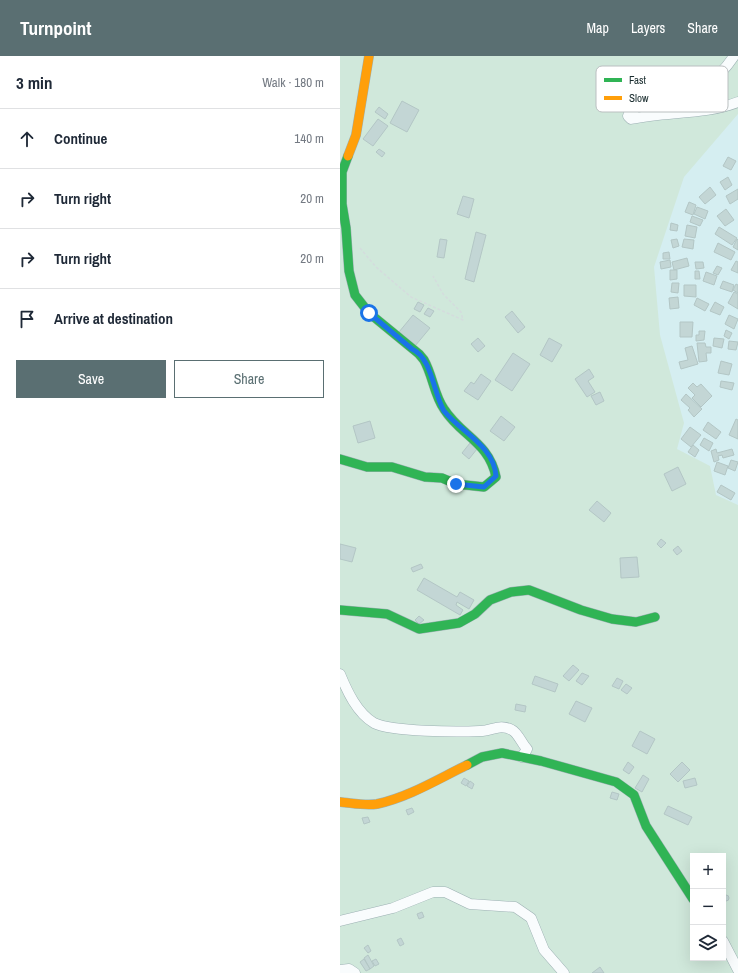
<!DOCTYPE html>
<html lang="en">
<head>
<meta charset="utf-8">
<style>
  :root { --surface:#fff; --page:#f6f6f7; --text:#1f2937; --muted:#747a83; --line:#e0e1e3; --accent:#5a6f72 }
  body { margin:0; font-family:"Archivo Narrow",sans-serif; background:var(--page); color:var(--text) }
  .controls { position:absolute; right:12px; bottom:12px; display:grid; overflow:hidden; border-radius:0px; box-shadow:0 4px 16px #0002 }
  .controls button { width:36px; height:36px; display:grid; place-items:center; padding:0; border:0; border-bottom:1px solid var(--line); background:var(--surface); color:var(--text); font:20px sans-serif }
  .stop { position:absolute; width:12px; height:12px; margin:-9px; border:3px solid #1a73e8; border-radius:50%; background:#fff }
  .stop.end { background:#1a73e8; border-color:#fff; box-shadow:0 1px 4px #0008 }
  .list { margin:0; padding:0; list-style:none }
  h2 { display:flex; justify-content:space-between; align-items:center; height:52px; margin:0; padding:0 16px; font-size:17px }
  h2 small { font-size:13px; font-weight:400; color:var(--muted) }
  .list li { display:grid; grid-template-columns:26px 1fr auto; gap:12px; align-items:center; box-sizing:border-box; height:60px; padding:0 16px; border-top:1px solid var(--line) }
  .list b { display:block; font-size:15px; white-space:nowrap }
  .list em { font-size:13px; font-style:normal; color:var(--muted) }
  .actions { display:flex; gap:8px; padding:12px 16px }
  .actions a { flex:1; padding:9px 0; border:1px solid var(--accent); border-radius:0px; text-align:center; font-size:14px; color:var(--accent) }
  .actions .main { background:var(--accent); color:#fff }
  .icon { flex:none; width:22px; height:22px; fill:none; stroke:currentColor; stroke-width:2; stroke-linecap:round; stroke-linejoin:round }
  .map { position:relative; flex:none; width:398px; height:917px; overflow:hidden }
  header { display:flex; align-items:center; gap:24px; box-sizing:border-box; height:56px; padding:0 20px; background:var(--accent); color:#fff }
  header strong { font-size:19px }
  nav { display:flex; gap:22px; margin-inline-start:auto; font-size:14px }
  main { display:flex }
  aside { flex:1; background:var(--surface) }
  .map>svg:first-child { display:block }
</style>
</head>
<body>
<header>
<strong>Turnpoint</strong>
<nav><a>Map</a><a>Layers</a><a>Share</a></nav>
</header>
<main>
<aside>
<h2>3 min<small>Walk · 180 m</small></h2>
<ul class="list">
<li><svg class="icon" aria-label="ahead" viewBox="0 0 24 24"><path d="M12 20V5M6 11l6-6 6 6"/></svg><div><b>Continue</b></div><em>140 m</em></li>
<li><svg class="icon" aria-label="right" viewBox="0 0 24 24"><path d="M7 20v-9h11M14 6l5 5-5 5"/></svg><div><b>Turn right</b></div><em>20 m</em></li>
<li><svg class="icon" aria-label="right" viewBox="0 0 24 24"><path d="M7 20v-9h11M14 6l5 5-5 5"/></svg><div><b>Turn right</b></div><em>20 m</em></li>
<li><svg class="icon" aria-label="arrive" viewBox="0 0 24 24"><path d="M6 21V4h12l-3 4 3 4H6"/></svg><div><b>Arrive at destination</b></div></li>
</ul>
<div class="actions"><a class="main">Save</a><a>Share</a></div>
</aside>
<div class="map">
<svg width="398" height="917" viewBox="0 0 398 917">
  <rect width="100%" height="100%" fill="#d5eef1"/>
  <path fill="#d0e8db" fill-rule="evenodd" d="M0 0H398V58L344 121 314 211 320 279 344 367 337 393 370 410 376 439 398 449V917H0ZM353 800H383V902H353Z"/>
  <g fill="#c3d6d5" stroke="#b3c6c5">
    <path d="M62 45 79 54 67 76 50 67Z"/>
    <path d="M39 51 48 58 45 63 35 56Z"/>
    <path d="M38 63 48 70 33 90 23 83Z"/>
    <path d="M39 93 45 97 42 101 36 96Z"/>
    <path d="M388 101 396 105 391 114 383 110Z"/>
    <path d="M388 121 392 129 385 134 380 126Z"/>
    <path d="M370 131 376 139 365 148 359 141Z"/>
    <path d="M398 133V143L390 148 386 140Z"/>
    <path d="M123 140 134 143 129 162 117 158Z"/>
    <path d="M349 146 356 149 353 159 345 156Z"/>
    <path d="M357 151 368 155 365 163 354 158Z"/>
    <path d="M386 153 394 164 385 170 377 160Z"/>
    <path d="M352 160 363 164 360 170 350 166Z"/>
    <path d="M331 167 338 169 337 175 330 174Z"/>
    <path d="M347 169 357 171 355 182 345 180Z"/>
    <path d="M379 171 397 182 392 189 375 178Z"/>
    <path d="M136 176 146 179 134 226 125 223Z"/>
    <path d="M100 183 107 184 104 202 97 201Z"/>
    <path d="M337 183 339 190 333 192 331 184Z"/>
    <path d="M344 183 354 184 353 193 342 191Z"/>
    <path d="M397 183 398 184V194L393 191Z"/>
    <path d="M378 187 395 196 391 204 374 196Z"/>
    <path d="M329 196 330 203H323V197Z"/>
    <path d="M347 202 349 210 334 214 332 206Z"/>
    <path d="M330 204 331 211 321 213 320 206Z"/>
    <path d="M396 205 398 206V217L391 214Z"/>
    <path d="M355 206H363L364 212 356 213Z"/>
    <path d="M377 210 382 212 378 219 373 217Z"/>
    <path d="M330 214H337V223L330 224Z"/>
    <path d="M355 215H359L360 223H355Z"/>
    <path d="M366 216 377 220 374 229 363 225Z"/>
    <path d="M383 225 394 229 392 236 380 232Z"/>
    <path d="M332 227H339L338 237 331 236Z"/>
    <path d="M396 228 398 229V237L393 234Z"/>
    <path d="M344 229H356V241L344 240Z"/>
    <path d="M394 236 398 238V253L388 247Z"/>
    <path d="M338 241 339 252 330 253 329 242Z"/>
    <path d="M357 242 369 248 365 255 354 249Z"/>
    <path d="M78 246 84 249 80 256 74 253Z"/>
    <path d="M375 246 384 251 380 259 370 255Z"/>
    <path d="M88 252 94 255 90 261 84 258Z"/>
    <path d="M172 255 185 271 178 277 165 261Z"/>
    <path d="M73 259 90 272 75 290 59 276Z"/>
    <path d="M389 259 398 263 394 273 385 268Z"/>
    <path d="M340 266H353L352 281H340Z"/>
    <path d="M386 274 392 277 389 283 384 280Z"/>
    <path d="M359 275H365L364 284 356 285V279H359Z"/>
    <path d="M138 282 145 290 138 296 131 288Z"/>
    <path d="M209 282 222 289 212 306 200 299Z"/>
    <path d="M374 282 384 283 382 292 373 290Z"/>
    <path d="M389 285 398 286 396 294 388 293Z"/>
    <path d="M357 287H365L366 291H371V297H366L367 305 359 306Z"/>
    <path d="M352 290 358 308 341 313 339 306 348 304 345 292Z"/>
    <path d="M173 297 190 308 172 335 155 324Z"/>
    <path d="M381 305 392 308 389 319 378 317Z"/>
    <path d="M249 313 254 321 248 325 255 336 247 341 235 323Z"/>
    <path d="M141 318 151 325 138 344 124 335 131 326 134 328Z"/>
    <path d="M381 325 394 327 392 334 380 331Z"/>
    <path d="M353 327 357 331 361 328 372 340 361 351 352 342 355 339 348 332Z"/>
    <path d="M260 336 264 345 256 349 251 340Z"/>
    <path d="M346 338 362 353 354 361 348 354 350 352 341 344Z"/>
    <path d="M161 360 175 371 164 385 150 375Z"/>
    <path d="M396 363 398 364V383L389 379Z"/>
    <path d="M30 365 35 382 18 387 13 370Z"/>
    <path d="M368 366 381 376 376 383 363 374Z"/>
    <path d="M350 371 361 379 351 391 341 383Z"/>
    <path d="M364 382 373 387 369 395 360 389Z"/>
    <path d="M130 387 137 393 129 403 122 397Z"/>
    <path d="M353 389 359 394 355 401 348 396Z"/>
    <path d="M376 393 377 397 392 393 394 399 383 402 382 399 378 400 379 404 374 406 371 395Z"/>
    <path d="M391 404 398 406 395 415 388 412Z"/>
    <path d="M377 406 388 410 385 419 374 415Z"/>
    <path d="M338 411 346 428 332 435 324 418Z"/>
    <path d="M381 429 395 437 391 444 377 436Z"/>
    <path d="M257 445 271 457 264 466 249 454Z"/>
    <path d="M321 483 326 487 321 492 317 488Z"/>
    <path d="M0 488 16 492 12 506 0 503Z"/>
    <path d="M338 490 342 495 337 499 333 494Z"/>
    <path d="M297 501 299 521 281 522 280 502Z"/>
    <path d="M81 508 83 512 73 516 71 512Z"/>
    <path d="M84 522 117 541 120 536 134 544 129 553 117 546 116 549 123 554 120 559 77 534Z"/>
    <path d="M79 560 84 564 79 568 75 564Z"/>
    <path d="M233 609 239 614 229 625 223 620Z"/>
    <path d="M242 617 249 620 242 629 236 625Z"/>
    <path d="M195 620 218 628 215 636 192 628Z"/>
    <path d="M277 622 283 625 279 633 272 630Z"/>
    <path d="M286 628 292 632 287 638 281 634Z"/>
    <path d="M236 645 252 652 245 666 229 658Z"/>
    <path d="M176 648 186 650 185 656 175 654Z"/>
    <path d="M300 675 315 683 307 698 292 690Z"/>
    <path d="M288 706 294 711 289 718 283 714Z"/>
    <path d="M342 706 350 714 338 726 330 718Z"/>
    <path d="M303 719 309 723 302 736 295 732Z"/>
    <path d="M124 722 129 725 126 730 121 727Z"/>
    <path d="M355 722 357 729 345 732 343 725Z"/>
    <path d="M130 725 134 728 132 733 127 730Z"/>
    <path d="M272 736 279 738 277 744 270 742Z"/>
    <path d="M328 750 352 761 348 769 324 758Z"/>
    <path d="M72 752 74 756 68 759 66 754Z"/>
    <path d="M28 761 30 766 24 768 22 762Z"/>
    <circle cx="386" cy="842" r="3"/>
    <path d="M82 856 84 861 79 863 77 858Z"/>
    <path d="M61 882 64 888 60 890 57 884Z"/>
    <path d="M28 889 31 895 28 897 24 892Z"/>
    <path d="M28 899 34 910 30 913 24 902Z"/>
    <path d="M24 903 30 913 26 915 20 906Z"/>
    <path d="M36 903 39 908 35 910 32 905Z"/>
    <path d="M260 911 264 917H252Z"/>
  </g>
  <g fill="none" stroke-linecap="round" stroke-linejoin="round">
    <g stroke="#9cb0b3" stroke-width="11">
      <g id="street">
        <path d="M394 0C388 9 379 20 370 25 356 32 290 47 288 60L291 63C326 55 365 59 398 46"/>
        <path d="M0 618C7 635 17 657 34 667 52 676 118 676 140 675 153 675 159 667 172 674 178 677 182 688 187 693L182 701"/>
        <path d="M0 865 53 852 93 836H105L130 848 175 851 191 862 204 894 224 917"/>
        <path d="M383 885 398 914"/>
        <path d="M0 914 9 913 15 917"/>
      </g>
    </g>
    <g stroke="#9cb0b3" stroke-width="10">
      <g id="fast">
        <path d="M0 403 27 411H52L85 421 102 422 116 428 144 431 156 421C149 386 121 380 104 353 94 339 93 320 84 304L79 298 29 257 15 239 9 215 6 172 2 148V116L8 100"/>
        <path d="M0 554 47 558 79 573 119 567 135 558 150 544 171 536 189 534 241 554 272 563 296 566 315 561"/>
        <path d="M127 709 142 701 162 697 201 705 276 726 294 739 306 770 353 843"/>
      </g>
    </g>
    <g stroke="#9cb0b3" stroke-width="10">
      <g id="slow">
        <path d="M8 100 16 79 29 0"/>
        <path d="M0 746C12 747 25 750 37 748 69 741 98 723 127 709"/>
      </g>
    </g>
    <path stroke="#d4dcdd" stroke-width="1.5" stroke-dasharray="3 2" stroke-linecap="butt" d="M20 192 36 211 71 241 123 264 121 256 103 238 93 220"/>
    <use href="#street" stroke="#f9fcfd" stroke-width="10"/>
    <use href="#fast" stroke="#30b455" stroke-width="9"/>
    <use href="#slow" stroke="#ff9f0a" stroke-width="9"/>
  </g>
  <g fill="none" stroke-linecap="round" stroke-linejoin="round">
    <path stroke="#1a73e8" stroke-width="5" d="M29 257 72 293C92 302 93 336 104 355 121 376 154 390 156 420L144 431 116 428"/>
  </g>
  <rect x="256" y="10" width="132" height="46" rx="6" fill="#fff" stroke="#babfc0" stroke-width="1"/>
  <rect x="264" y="22" width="18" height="4" fill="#30b455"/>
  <rect x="264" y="40" width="18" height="4" fill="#ff9f0a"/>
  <g font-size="11" fill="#182b2d">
    <text x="289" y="28">Fast</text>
    <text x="289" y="46">Slow</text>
  </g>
</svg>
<div class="controls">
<button>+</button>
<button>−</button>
<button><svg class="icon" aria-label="layers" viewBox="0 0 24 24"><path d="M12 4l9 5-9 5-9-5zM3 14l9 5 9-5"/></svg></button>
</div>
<div class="stop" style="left:29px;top:257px"></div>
<div class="stop end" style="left:116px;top:428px"></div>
</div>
</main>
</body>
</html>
